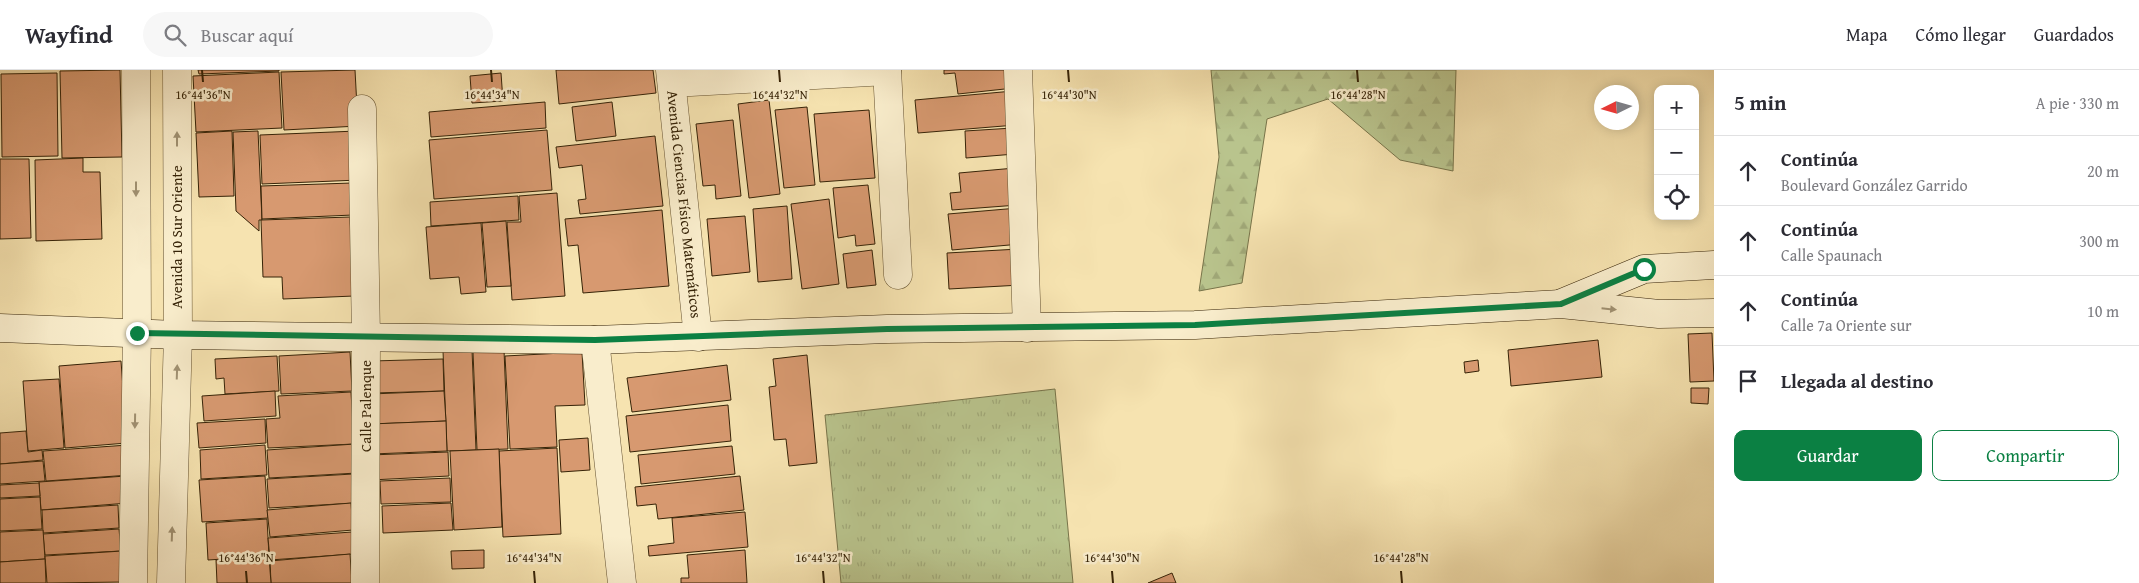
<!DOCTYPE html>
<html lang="es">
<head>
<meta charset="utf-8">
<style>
  :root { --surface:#fff; --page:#f7f7f7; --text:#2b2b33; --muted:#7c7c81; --line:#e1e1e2; --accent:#0b8043 }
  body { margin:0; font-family:"Gentium Book Plus",serif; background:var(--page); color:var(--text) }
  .controls { position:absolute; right:15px; top:15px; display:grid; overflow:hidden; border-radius:10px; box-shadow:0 2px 12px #0003 }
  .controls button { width:45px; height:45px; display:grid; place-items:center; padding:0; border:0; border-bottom:1px solid var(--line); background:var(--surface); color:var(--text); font:25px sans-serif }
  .compass { position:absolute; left:1594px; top:15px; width:45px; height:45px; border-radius:50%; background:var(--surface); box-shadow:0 2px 12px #0003; rotate:265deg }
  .stop { position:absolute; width:15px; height:15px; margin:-11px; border:4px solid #0b8043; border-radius:50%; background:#fff }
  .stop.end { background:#0b8043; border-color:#fff; box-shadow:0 1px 5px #0008 }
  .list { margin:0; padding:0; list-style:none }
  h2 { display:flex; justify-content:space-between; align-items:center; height:65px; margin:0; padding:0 20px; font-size:21px }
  h2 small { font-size:16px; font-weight:400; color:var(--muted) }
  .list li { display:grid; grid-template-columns:32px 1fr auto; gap:15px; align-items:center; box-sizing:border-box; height:70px; padding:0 20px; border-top:1px solid var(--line) }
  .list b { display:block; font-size:19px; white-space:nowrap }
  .list p { margin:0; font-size:16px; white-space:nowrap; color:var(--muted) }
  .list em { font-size:16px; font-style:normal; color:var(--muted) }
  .actions { display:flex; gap:10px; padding:15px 20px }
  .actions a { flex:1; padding:11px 0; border:1px solid var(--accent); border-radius:10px; text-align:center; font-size:18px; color:var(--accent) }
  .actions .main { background:var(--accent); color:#fff }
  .icon { flex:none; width:28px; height:28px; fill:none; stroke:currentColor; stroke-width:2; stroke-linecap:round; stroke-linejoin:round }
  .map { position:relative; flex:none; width:1714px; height:513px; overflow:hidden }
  header { display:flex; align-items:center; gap:30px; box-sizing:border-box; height:70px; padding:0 25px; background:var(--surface); border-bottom:1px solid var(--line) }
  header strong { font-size:24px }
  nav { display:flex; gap:28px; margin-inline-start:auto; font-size:18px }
  .search { width:350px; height:45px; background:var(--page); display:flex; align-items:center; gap:12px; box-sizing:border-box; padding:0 18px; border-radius:28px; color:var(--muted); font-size:19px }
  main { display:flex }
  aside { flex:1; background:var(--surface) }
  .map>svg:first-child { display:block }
</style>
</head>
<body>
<header>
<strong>Wayfind</strong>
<div class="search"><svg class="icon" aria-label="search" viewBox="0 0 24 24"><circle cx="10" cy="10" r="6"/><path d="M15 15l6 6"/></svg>Buscar aquí</div>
<nav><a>Mapa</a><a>Cómo llegar</a><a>Guardados</a></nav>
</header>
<main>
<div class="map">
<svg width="1714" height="513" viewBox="0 0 1714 513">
  <defs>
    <pattern id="forest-firs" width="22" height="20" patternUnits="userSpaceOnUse" patternTransform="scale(1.25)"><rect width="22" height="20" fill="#b9c48d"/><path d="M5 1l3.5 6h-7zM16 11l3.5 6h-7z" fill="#a0a878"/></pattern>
    <pattern id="park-tufts" width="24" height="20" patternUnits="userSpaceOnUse" patternTransform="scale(1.25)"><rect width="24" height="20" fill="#b9c48d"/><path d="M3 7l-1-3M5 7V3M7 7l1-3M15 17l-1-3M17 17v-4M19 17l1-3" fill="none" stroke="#a0a878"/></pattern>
  </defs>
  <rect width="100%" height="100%" fill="#f6e3b0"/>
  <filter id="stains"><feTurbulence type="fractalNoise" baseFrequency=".004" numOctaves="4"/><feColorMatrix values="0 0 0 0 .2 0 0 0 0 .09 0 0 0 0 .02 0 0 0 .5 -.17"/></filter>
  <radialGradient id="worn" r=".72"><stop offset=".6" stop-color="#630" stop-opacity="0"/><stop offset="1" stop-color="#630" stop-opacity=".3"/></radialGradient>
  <path fill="url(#forest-firs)" stroke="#78744a" d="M1211 0H1456L1453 101 1400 90 1328 29 1267 49 1242 213 1199 221 1219 87Z"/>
  <path fill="url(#park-tufts)" stroke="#78744a" d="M1055 319 1073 513H841L825 345Z"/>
  <g fill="#d79970" stroke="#362307">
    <path d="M120 0 122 87 62 88 60 1Z"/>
    <path d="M198 0H279V1L199 4Z"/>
    <path d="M355 0 358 56 284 60 281 2Z"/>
    <path d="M556 0H653L656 23 559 34Z"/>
    <path d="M944 0H1012L1014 18 958 24 955 3 944 4Z"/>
    <path d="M279 2 282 58 196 62 193 6Z"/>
    <path d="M57 3 58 86 2 87 1 4Z"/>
    <path d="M501 3 503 31 472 33 470 6Z"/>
    <path d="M1013 21 1016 55 918 63 915 30Z"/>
    <path d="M769 30 780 124 749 128 738 34Z"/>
    <path d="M545 32 546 58 431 67 429 42Z"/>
    <path d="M612 32 616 66 576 71 572 37Z"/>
    <path d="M807 37 815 115 784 118 775 40Z"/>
    <path d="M869 40 875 108 820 112 814 44Z"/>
    <path d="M733 50 741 126 716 129 715 115 703 116 696 54Z"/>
    <path d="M1013 58 1015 84 966 88 965 61Z"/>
    <path d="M547 60 552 120 434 129 429 70Z"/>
    <path d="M232 61 234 126 199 127 196 63Z"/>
    <path d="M258 61 262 150H259V161L236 141 233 62Z"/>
    <path d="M357 61 359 110 262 114 260 65Z"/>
    <path d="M655 66 663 136 580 144 578 130 586 129 582 95 559 98 556 77Z"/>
    <path d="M83 88V102H100L102 169 36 171 35 90Z"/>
    <path d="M0 89H29L31 168 0 169Z"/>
    <path d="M1015 98 1018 135 952 140 950 123 961 122 959 103Z"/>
    <path d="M352 113 353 145 262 149 261 116Z"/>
    <path d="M868 115 875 174 856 176 855 165 838 168 833 118Z"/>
    <path d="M557 123 565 226 512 230 507 152H521L519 126Z"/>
    <path d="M518 126 519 150 431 156 430 132Z"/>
    <path d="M829 129 839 214 802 219 791 134Z"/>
    <path d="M787 136 792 209 758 212 753 139Z"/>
    <path d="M1018 138 1021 174 952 180 948 144Z"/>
    <path d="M662 140 669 216 583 223 578 175 568 176 565 149Z"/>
    <path d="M745 146 750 202 712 206 707 149Z"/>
    <path d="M350 147 354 226 283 229 282 207H263L261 150Z"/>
    <path d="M506 151 511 216 487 217 482 153Z"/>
    <path d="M481 153 486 222 461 224 459 207 430 209 426 157Z"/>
    <path d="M1019 179 1021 215 949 219 947 183Z"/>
    <path d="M872 180 876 215 847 218 843 184Z"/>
    <path d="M1712 263 1714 311 1690 312 1688 264Z"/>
    <path d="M1598 270 1602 307 1511 316 1508 280Z"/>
    <path d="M472 280 476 380 447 381 443 281Z"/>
    <path d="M504 280 508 379 477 380 473 282Z"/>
    <path d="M350 282 352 321 281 324 279 286Z"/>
    <path d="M582 282 585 335 555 336 557 377 510 379 505 286Z"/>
    <path d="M807 285 817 393 789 396 786 369 774 370 769 317 776 316 773 289Z"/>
    <path d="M277 286 279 321 225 324 224 308 216 309 215 289Z"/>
    <path d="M443 289 444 321 373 323 372 291Z"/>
    <path d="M1478 290 1479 301 1465 303 1464 292Z"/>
    <path d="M121 291 127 373 65 378 59 296Z"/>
    <path d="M727 295 731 330 632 342 627 308Z"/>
    <path d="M59 309 64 378 28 381 23 311Z"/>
    <path d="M1691 318H1709L1708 334 1691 333Z"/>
    <path d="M275 321 276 346 204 351 202 326Z"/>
    <path d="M444 321 446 351 372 354 371 324Z"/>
    <path d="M351 322 354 374 268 378 266 349 280 348 278 326Z"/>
    <path d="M728 335 731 371 630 382 626 346Z"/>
    <path d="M265 349 266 373 199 378 197 353Z"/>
    <path d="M446 351 447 381 372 384 370 354Z"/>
    <path d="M26 361 28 382 42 380 43 390 0 394V363Z"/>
    <path d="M588 368 590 400 561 402 559 370Z"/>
    <path d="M355 374 357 403 269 408 267 380Z"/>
    <path d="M128 375 130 405 46 411 43 381Z"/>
    <path d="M265 375 267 405 201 409 200 380Z"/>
    <path d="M732 376 735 404 641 414 638 385Z"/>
    <path d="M557 378 561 464 503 467 499 381Z"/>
    <path d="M499 379 502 457 454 460 450 381Z"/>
    <path d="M448 382 449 406 371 410 370 385Z"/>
    <path d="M43 391 45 411 0 414V394Z"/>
    <path d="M353 404 355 433 269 438 267 409Z"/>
    <path d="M126 406 128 433 41 440 39 412Z"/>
    <path d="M265 406 268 448 202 452 199 410Z"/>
    <path d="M740 406 744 440 658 449 656 434 637 436 635 417Z"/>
    <path d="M450 408 451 432 381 434 380 411Z"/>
    <path d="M39 413 40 426 0 428V415Z"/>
    <path d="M40 427 42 459 0 461V429Z"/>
    <path d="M351 433 353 460 270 467 267 440Z"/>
    <path d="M451 433 453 460 383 463 382 436Z"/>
    <path d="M118 435 119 458 43 463 42 440Z"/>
    <path d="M745 442 748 477 649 486 648 476 674 473 672 448Z"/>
    <path d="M267 449 269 486 208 490 206 453Z"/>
    <path d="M119 459 121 481 45 485 43 464Z"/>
    <path d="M43 460 45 489 0 492V462Z"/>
    <path d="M352 462 353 484 270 490 268 468Z"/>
    <path d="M484 480V498L452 499 451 481Z"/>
    <path d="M745 480 747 513H681V508H689L687 485Z"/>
    <path d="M122 481 123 512 47 513 45 486Z"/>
    <path d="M350 484 352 513H271L270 491Z"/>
    <path d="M269 487 271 513H217L216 490Z"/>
    <path d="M45 489 46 513H0V492Z"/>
    <path d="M1172 503 1176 513H1148Z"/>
  </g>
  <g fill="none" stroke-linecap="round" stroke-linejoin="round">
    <g stroke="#665331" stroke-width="29">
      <g id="street">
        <path id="s1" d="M670 0 698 267"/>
        <path d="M887 0 898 205"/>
        <path d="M1018 0 1027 258"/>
        <path d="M672 13 887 1"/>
        <path d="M362 39 366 267 365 513"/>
        <path d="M595 270 622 513"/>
        <path d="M133 513 137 263 136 0"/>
        <path d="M171 513 178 265 177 0"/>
      </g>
    </g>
    <g stroke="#362307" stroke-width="29">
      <g id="secondary">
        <path d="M1562 233 1644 199 1714 195"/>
        <path d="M0 258 178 265 595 270 887 259 1195 255 1561 234 1659 244 1714 243"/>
      </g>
    </g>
    <use href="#street" stroke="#f9edcc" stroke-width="28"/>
    <use href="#secondary" stroke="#f9edcc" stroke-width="28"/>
  </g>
  <defs><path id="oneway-solid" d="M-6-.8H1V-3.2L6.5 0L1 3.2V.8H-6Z" transform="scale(1.25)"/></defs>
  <g fill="#a19273">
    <use href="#oneway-solid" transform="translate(177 69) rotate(-90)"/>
    <use href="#oneway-solid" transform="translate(136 119) rotate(90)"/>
    <use href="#oneway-solid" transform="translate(1609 239) rotate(6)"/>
    <use href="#oneway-solid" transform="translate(177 302) rotate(-88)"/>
    <use href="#oneway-solid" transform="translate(135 351) rotate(91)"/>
    <use href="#oneway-solid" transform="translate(172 464) rotate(-88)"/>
  </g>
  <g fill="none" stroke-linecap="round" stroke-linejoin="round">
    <path stroke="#0b8043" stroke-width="6" d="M137 263 595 270 887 259 1195 255 1561 234 1644 199"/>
  </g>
  <path fill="none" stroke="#362307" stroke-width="2" d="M202 0 203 12M491 0 492 12M779 0 780 12M1068 0 1069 12M1357 0 1358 12M246 501 247 513M534 501 535 513M823 501 824 513M1112 501 1113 513M1401 501 1402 513"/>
  <g text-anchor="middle" stroke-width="5" stroke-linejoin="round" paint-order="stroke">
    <g font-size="15" fill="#362307" stroke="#f9edcc">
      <text dy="5" stroke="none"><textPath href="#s1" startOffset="135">Avenida Ciencias Físico Matemáticos</textPath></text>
      <text transform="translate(177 167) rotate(-90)" y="5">Avenida 10 Sur Oriente</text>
      <text transform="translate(366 336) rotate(-90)" y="5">Calle Palenque</text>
    </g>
  </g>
  <g font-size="12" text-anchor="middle" fill="#362307" stroke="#f9edcc" stroke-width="5" stroke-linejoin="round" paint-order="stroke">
    <text x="203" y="29">16°44'36"N</text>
    <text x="492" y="29">16°44'34"N</text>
    <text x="780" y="29">16°44'32"N</text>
    <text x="1069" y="29">16°44'30"N</text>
    <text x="1358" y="29">16°44'28"N</text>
    <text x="246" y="492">16°44'36"N</text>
    <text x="534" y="492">16°44'34"N</text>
    <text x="823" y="492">16°44'32"N</text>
    <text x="1112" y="492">16°44'30"N</text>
    <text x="1401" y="492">16°44'28"N</text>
  </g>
  <rect width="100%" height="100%" filter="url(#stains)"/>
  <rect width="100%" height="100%" fill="url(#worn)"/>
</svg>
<div class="controls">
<button>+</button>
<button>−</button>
<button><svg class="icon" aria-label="locate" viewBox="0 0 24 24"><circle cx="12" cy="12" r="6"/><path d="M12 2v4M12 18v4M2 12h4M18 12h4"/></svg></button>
</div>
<svg class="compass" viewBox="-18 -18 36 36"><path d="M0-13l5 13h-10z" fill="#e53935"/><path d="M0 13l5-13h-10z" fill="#7c7c81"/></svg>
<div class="stop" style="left:1644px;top:199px"></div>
<div class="stop end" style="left:137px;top:263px"></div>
</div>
<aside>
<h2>5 min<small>A pie · 330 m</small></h2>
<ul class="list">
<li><svg class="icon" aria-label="ahead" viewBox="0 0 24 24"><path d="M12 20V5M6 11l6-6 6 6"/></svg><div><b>Continúa</b><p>Boulevard González Garrido</p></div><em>20 m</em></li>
<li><svg class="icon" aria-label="ahead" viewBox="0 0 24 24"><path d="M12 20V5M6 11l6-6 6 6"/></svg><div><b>Continúa</b><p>Calle Spaunach</p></div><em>300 m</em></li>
<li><svg class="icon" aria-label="ahead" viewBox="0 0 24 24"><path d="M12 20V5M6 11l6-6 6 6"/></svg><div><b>Continúa</b><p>Calle 7a Oriente sur</p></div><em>10 m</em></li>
<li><svg class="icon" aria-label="arrive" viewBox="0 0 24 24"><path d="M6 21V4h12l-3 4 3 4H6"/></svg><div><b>Llegada al destino</b></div></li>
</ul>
<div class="actions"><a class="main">Guardar</a><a>Compartir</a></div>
</aside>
</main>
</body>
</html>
